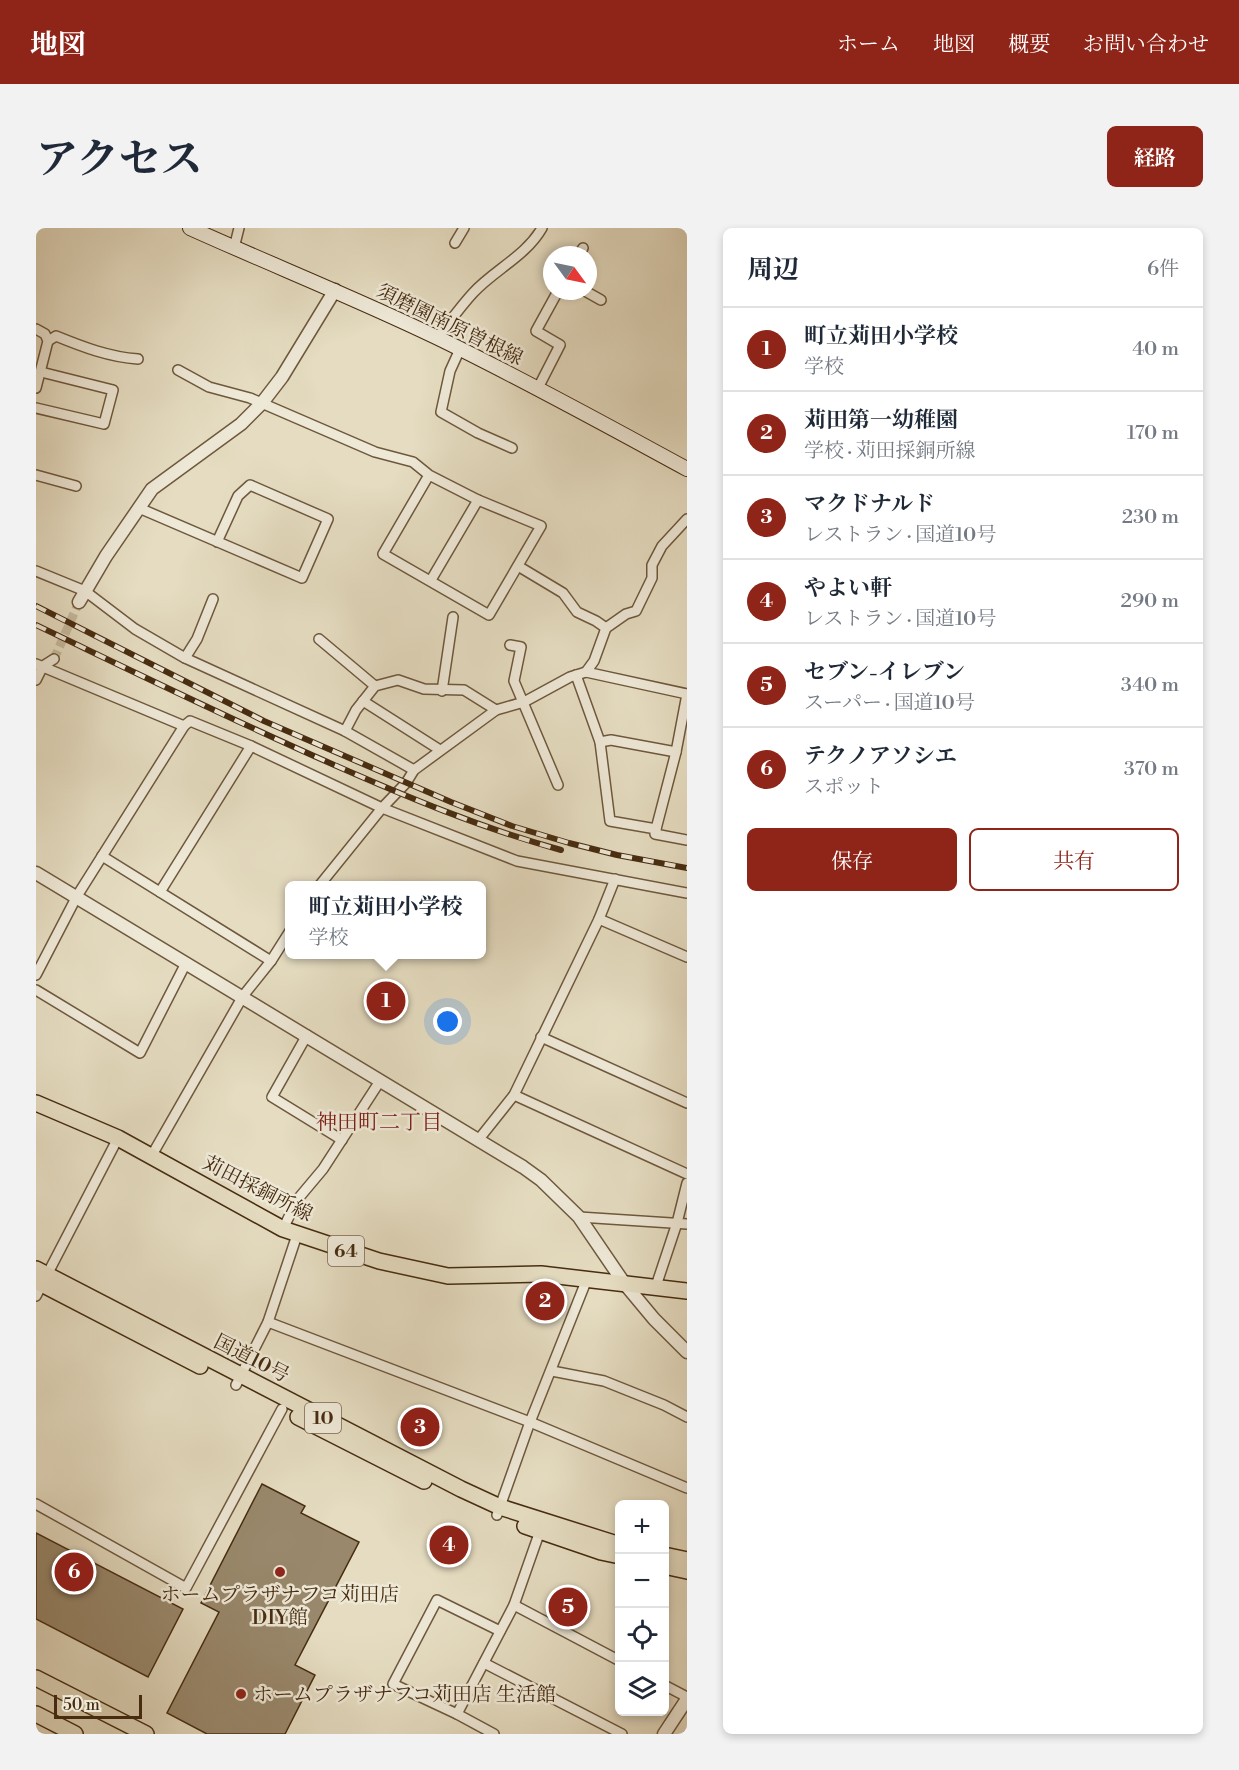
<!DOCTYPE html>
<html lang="ja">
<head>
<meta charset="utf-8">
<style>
  :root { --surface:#fff; --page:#f2f2f3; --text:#1f2937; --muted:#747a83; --line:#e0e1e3; --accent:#8f2418 }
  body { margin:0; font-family:"Libre Bodoni","Noto Serif JP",serif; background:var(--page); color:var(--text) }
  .controls { position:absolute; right:18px; bottom:18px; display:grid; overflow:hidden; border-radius:9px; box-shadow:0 3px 9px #0003 }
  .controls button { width:54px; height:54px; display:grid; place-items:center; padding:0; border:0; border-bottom:2px solid var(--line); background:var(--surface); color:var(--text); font:30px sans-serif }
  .compass { position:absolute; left:507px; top:18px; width:54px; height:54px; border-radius:50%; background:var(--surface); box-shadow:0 3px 9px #0003; rotate:123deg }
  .scale { position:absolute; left:18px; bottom:15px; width:88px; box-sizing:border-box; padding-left:6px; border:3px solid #472c10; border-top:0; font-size:16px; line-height:21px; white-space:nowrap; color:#472c10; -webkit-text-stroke:4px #eee8d7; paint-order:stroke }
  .you { position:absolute; left:412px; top:794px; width:21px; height:21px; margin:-15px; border:4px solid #fff; border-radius:50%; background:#1a73e8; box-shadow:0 0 0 9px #1a73e833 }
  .badge { display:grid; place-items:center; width:39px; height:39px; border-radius:50%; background:var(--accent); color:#fff; font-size:20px; font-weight:700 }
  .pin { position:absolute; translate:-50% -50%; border:3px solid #fff; box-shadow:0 2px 6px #0006 }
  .popup { position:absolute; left:249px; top:653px; width:201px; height:78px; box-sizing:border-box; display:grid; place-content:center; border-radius:9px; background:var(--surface); filter:drop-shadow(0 2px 4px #0005); font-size:20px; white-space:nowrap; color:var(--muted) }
  .popup b { font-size:22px; color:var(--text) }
  .popup::after { content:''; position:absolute; left:50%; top:100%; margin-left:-12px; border:12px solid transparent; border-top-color:var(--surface) }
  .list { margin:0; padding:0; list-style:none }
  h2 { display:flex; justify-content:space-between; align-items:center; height:78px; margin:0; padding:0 24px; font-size:26px }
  h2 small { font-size:20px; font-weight:400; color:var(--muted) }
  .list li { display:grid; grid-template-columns:39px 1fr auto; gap:18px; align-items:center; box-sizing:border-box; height:84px; padding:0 24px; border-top:2px solid var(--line) }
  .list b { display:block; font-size:22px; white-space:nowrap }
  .list p { margin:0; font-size:20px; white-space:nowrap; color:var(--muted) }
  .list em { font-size:20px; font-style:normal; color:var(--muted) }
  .actions { display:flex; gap:12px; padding:18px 24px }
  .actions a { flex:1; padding:14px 0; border:2px solid var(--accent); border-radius:9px; text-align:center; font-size:21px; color:var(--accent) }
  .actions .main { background:var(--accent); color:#fff }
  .icon { flex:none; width:33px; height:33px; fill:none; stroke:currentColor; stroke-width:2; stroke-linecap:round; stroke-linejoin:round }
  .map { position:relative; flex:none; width:651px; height:1506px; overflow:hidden; border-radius:9px }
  header { display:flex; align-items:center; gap:36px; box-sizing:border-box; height:84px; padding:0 30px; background:var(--accent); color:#fff }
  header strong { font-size:28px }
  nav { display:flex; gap:33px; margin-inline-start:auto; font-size:21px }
  .intro { display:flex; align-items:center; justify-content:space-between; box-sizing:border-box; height:144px; padding:0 36px }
  h1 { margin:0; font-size:42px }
  .button { padding:15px 27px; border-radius:9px; background:var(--accent); color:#fff; font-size:21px; font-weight:700 }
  main { display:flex; gap:36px; padding:0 36px }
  aside { flex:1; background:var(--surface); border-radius:9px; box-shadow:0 3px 9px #0003 }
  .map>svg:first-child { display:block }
</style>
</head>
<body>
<header>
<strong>地図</strong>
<nav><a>ホーム</a><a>地図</a><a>概要</a><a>お問い合わせ</a></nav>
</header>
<div class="intro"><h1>アクセス</h1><a class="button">経路</a></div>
<main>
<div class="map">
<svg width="651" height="1506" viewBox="0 0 651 1506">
  <rect width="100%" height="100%" fill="#e5dcc1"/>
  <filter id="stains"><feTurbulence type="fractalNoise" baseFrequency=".00333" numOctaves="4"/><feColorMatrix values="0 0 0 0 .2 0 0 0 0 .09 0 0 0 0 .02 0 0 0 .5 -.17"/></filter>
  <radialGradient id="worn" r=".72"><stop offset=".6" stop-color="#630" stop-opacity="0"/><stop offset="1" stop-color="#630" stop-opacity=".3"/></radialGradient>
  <g fill="#99886c" stroke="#472c10" stroke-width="1.5">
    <path d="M226 1256 269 1278 265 1285 323 1314 259 1437 279 1447 249 1506H171L131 1485 183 1384 165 1375Z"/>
    <path d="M0 1305 147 1381 112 1449 0 1391Z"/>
  </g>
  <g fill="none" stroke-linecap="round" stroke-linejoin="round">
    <path stroke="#c5b99e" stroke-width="9" stroke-dasharray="9 4.5" stroke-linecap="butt" d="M18 431 43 374"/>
    <g stroke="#6e583c" stroke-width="12">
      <g id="minor">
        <path d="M419 15 428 0"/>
        <path d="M198 20 203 0"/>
        <path d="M543 27 547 20"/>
        <path d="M549 63 565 72"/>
        <path d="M0 101 9 106 12 113 0 160"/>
        <path d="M401 110C413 95 424 79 437 65 458 42 490 28 506 0"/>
        <path d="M12 113 20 108C47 119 73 129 102 131"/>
        <path d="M424 121 414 143 405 184 442 205 476 220"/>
        <path d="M142 142 173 159 214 170 339 224 377 234 393 247 442 272 505 298 453 387 347 326 393 247"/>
        <path d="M502 160 524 117 500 103 522 63"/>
        <path d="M0 180 68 196 77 162 5 144"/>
        <path d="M0 247 40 258"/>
        <path d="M103 280 266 350 292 291 214 257 202 268 181 314"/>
        <path d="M482 338 527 365 541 384 560 393 570 400"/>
        <path d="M0 343 49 363 99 401 149 430 309 503 378 542"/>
        <path d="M395 352 442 272"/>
        <path d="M283 411 339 458"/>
        <path d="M474 417 485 419 478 453 522 557"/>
        <path d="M149 430 161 411 177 371"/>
        <path d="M0 436 148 498"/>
        <path d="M550 444 558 433 570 400 590 386 600 383 616 350V337L626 318 651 291"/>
        <path d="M540 447 564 514 574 593 620 601 640 524 651 466"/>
        <path d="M0 452 7 438 18 431"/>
        <path d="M406 463 417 389"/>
        <path d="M327 473 404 522"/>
        <path d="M309 503 320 482 339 458 362 452 388 461 428 462 460 482"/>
        <path d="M564 514 575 512 640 524"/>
        <path d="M620 601 619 606 651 612"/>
        <path d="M66 628 235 733"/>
        <path d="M283 658 346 580 370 555 378 542 460 482 488 474 534 449 550 444 651 466"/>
        <path d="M124 664 215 518"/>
        <path d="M563 691 651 729"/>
        <path d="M0 747 41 668 148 498 154 493 215 518 346 580 481 633 651 665"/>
        <path d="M0 762 104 825 150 735"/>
        <path d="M271 807 236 869 306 912"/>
        <path d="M505 809 651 875"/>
        <path d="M478 867 651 946"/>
        <path d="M443 911 478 867 563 691 579 651"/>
        <path d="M116 927 207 768 235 733 254 703"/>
        <path d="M543 989 651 996"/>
        <path d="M247 1001 261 972 287 941 344 853"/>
        <path d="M620 1058 641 995 651 955"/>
        <path d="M0 1068 82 910"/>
        <path d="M232 1094 494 1194 651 1260"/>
        <path d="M516 1143 568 1153 628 1177 651 1189"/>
        <path d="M200 1157 232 1094 261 1007"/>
        <path d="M0 1276 150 1360 246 1181"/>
        <path d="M461 1287 494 1194 551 1051"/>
        <path d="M478 1377 584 1433"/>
        <path d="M448 1435 586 1506"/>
        <path d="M628 1457 651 1469"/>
        <path d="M421 1486 357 1456 401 1372 464 1403"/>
        <path d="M458 1506 421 1486 478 1377 504 1303"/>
      </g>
    </g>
    <g stroke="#6e583c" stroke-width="15">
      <g id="tertiary">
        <path d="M43 374 70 328 116 261 205 196 226 175 246 149 299 62"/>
        <path d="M0 645 487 939 505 952 543 989 588 1055 618 1091 651 1124"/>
        <path d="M628 1506 651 1471"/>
      </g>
    </g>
    <g stroke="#472c10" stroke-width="16">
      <path id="secondary" d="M154 0C236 37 319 70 400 109 485 150 568 196 651 241"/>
    </g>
    <g stroke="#472c10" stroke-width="18">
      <g id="primary">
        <path d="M0 875 82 910 247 1001 343 1033 412 1048 505 1046 651 1063"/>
        <path d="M0 1450 110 1506"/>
        <path d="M0 1486 39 1506"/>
      </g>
    </g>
    <g stroke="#472c10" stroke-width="18">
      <g id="trunk">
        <path d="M0 1041 425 1261 464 1279 584 1317"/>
        <path d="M0 1053 164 1138"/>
        <path d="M262 1189 388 1253"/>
        <path d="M489 1298 565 1324 584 1328"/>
        <path d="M628 1327 651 1332"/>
        <path d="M628 1338 651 1343"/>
      </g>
    </g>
    <use href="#minor" stroke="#eee8d7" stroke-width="9"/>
    <use href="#tertiary" stroke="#eee8d7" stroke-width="12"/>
    <use href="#secondary" stroke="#eee8d7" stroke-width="14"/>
    <use href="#primary" stroke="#e5dcc1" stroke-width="15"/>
    <use href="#trunk" stroke="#e5dcc1" stroke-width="15"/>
    <g stroke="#472c10" stroke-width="6">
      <g id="rail">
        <path d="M0 378 228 493 415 574 476 598 533 615 581 627 651 640"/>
        <path d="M0 397C98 444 196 492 296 536 371 569 445 600 525 622"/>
      </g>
    </g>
    <use href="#rail" stroke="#eee8d7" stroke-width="4" stroke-dasharray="11" stroke-linecap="butt"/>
  </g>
  <g fill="#8f2418" stroke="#eee8d7" stroke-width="2">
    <circle cx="244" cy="1344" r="6"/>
    <circle cx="205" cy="1466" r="6"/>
  </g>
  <g text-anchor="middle" stroke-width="5" stroke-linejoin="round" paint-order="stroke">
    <g fill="#eee8d7" stroke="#79644c" stroke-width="1.5">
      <rect x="292" y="1008" width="36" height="30" rx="4.5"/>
      <rect x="269" y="1175" width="36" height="30" rx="4.5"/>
    </g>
    <g font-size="18" font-weight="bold" fill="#472c10">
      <text x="310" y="1029">64</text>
      <text x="287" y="1196">10</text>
    </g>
    <g font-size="20" fill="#472c10" stroke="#eee8d7">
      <text transform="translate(414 96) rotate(26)" y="7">須磨園南原曽根線</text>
      <text transform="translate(222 960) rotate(27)" y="7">苅田採銅所線</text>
      <text transform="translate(216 1130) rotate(27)" y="7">国道10号</text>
    </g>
    <g font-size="20" fill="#472c10" stroke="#eee8d7">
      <text x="244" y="1373">ホームプラザナフコ苅田店<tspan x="244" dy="23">DIY館</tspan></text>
      <text x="217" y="1473" text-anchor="start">ホームプラザナフコ苅田店 生活館</text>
    </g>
    <g font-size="21" fill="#7a1f14" stroke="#eee8d7">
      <text x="343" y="901">神田町二丁目</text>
    </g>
  </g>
  <rect width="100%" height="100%" filter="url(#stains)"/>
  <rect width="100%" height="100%" fill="url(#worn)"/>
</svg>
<div class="controls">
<button>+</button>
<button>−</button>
<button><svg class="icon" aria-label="locate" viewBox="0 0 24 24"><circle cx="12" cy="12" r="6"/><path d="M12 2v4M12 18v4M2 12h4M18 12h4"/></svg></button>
<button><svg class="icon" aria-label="layers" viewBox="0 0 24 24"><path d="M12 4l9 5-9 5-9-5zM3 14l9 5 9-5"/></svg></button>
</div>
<svg class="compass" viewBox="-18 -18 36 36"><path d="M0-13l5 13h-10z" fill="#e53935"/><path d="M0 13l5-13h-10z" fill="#747a83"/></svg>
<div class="scale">50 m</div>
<div class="you"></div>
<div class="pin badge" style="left:350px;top:773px">1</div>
<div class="popup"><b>町立苅田小学校</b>学校</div>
<div class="pin badge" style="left:509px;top:1073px">2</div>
<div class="pin badge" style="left:384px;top:1199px">3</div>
<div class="pin badge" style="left:413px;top:1317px">4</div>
<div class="pin badge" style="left:532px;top:1379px">5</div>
<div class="pin badge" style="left:38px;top:1344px">6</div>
</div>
<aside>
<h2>周辺<small>6件</small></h2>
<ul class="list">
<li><span class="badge">1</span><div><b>町立苅田小学校</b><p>学校</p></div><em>40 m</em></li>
<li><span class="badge">2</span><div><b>苅田第一幼稚園</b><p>学校 · 苅田採銅所線</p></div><em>170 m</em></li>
<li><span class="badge">3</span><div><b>マクドナルド</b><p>レストラン · 国道10号</p></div><em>230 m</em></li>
<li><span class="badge">4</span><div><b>やよい軒</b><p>レストラン · 国道10号</p></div><em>290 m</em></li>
<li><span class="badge">5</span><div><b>セブン-イレブン</b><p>スーパー · 国道10号</p></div><em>340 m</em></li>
<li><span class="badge">6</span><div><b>テクノアソシエ</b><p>スポット</p></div><em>370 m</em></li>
</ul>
<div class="actions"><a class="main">保存</a><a>共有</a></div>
</aside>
</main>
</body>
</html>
